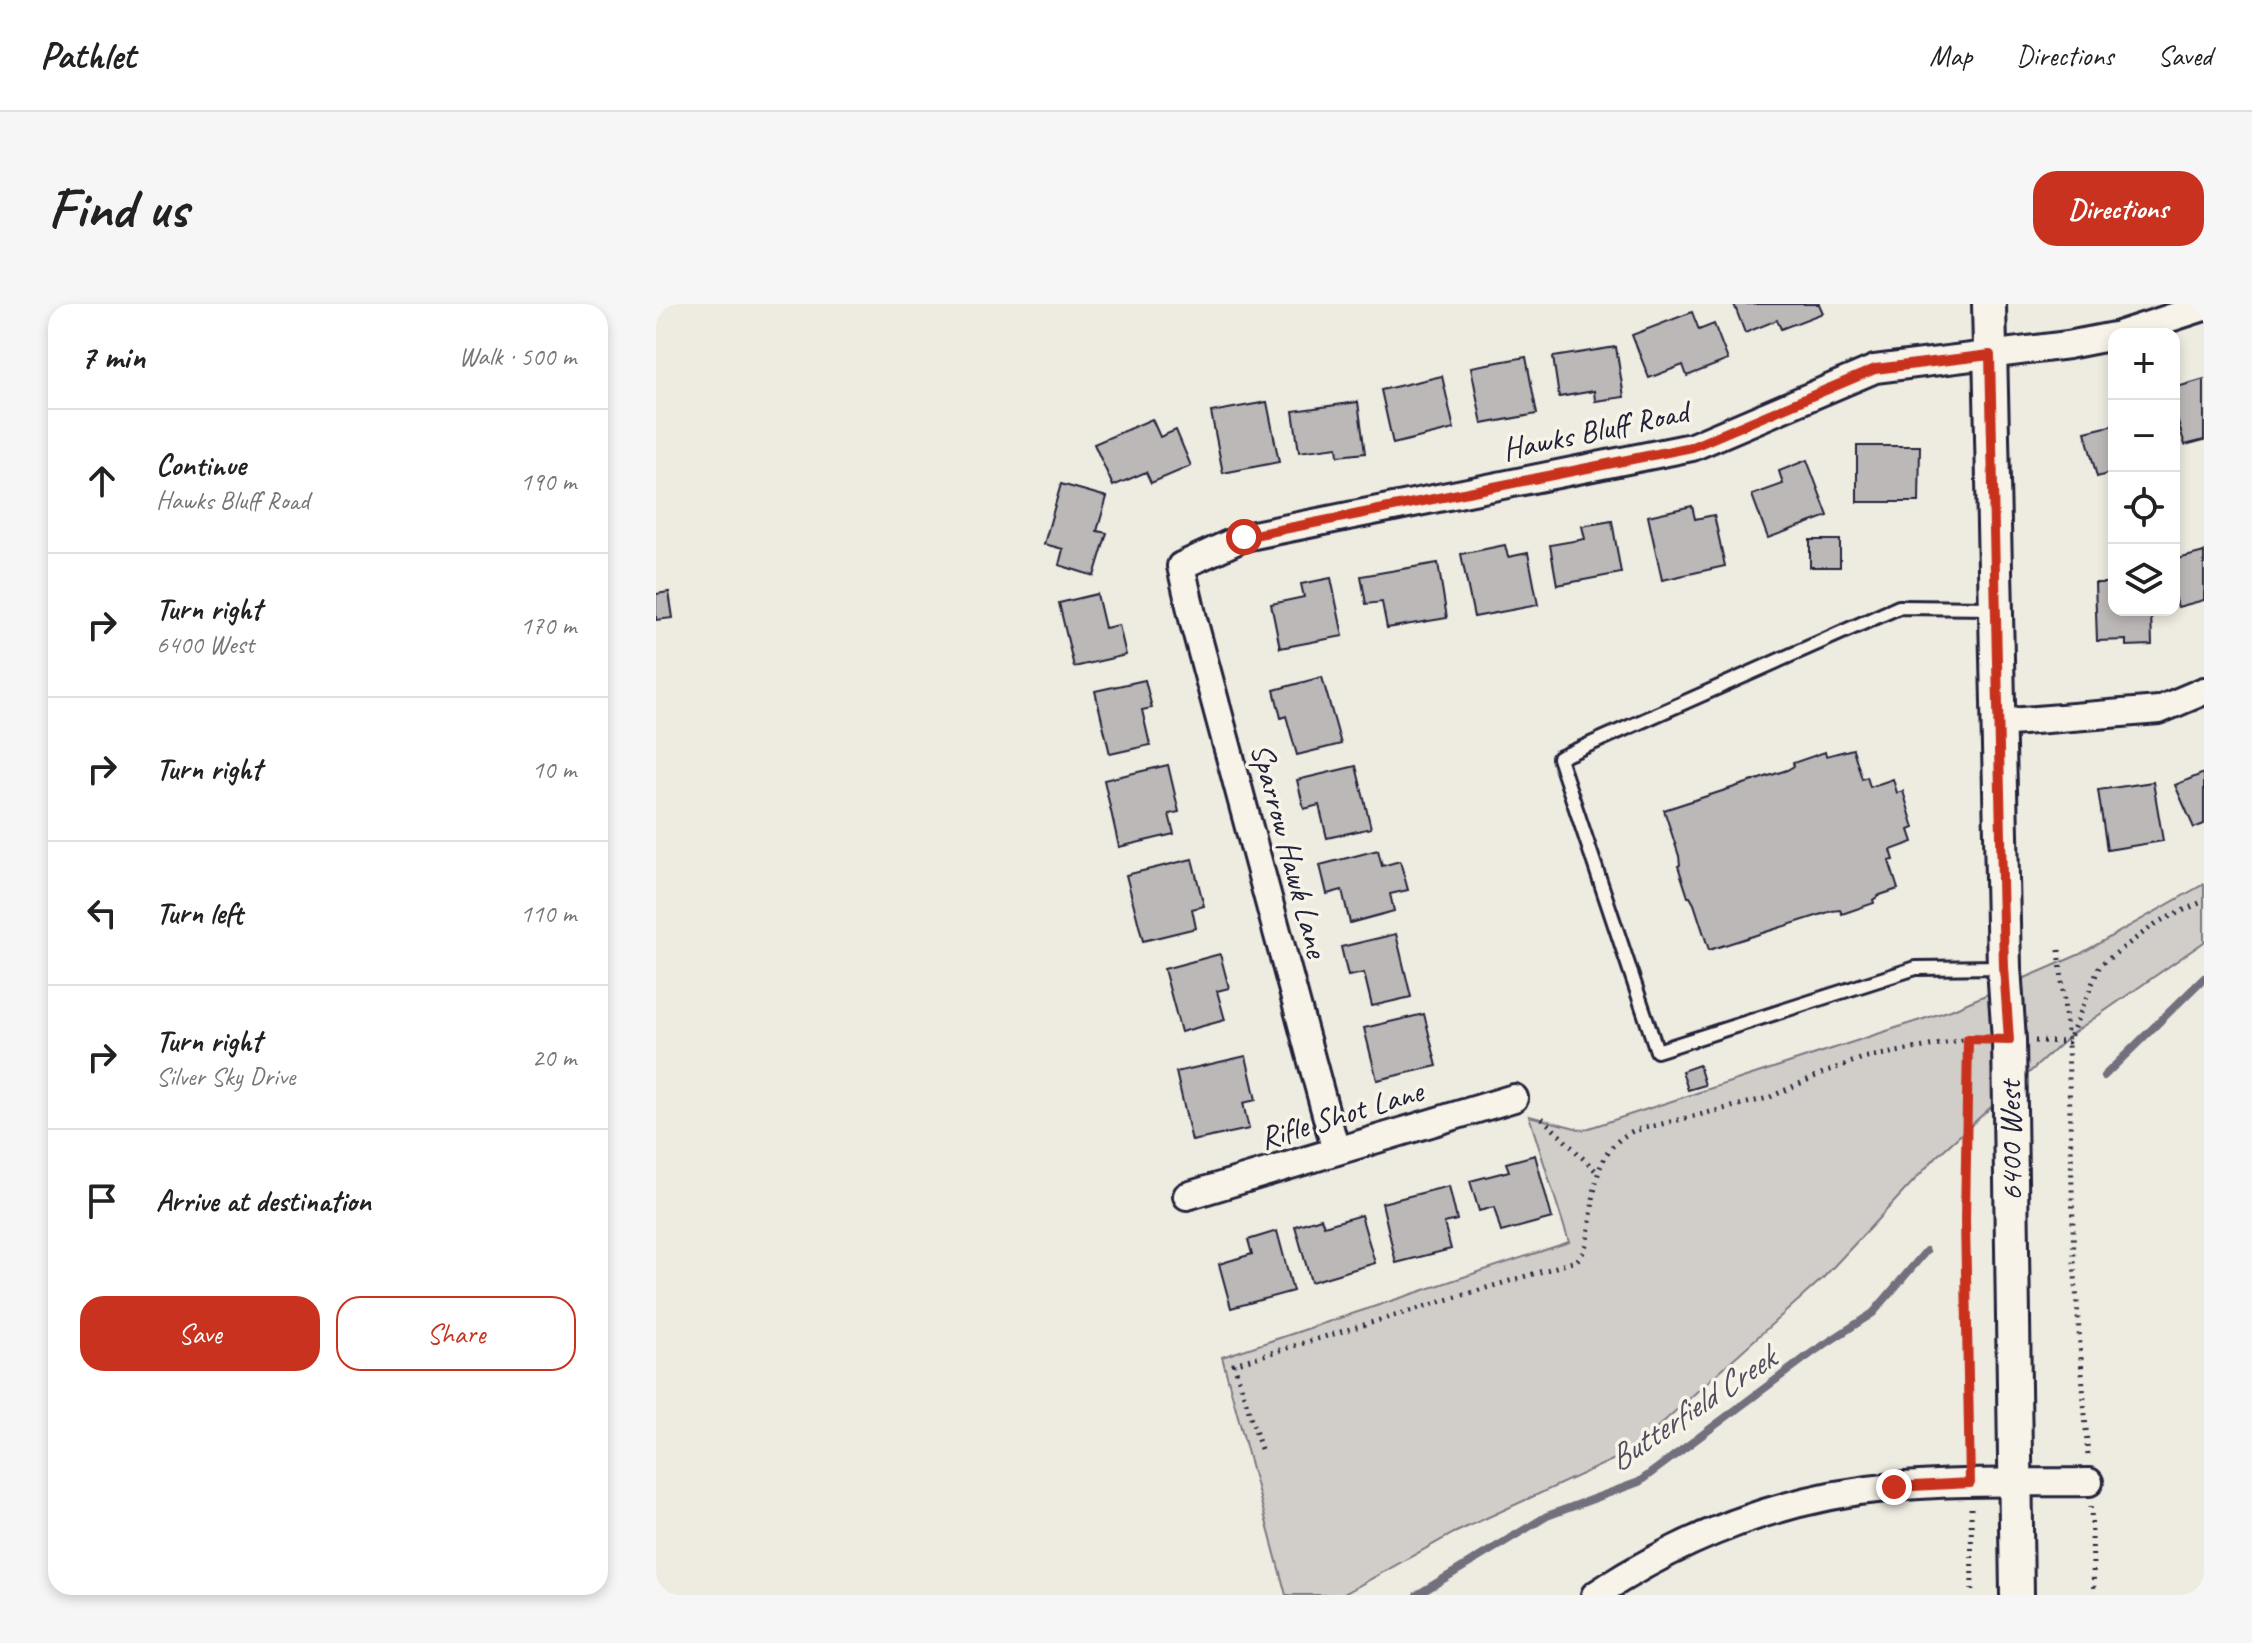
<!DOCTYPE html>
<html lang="en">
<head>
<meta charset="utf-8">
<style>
  :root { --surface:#fff; --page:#f6f6f6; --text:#222; --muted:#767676; --line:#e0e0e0; --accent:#c8321e }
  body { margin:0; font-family:Caveat,sans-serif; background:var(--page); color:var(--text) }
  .controls { position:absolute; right:24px; top:24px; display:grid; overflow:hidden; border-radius:16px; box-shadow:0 4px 12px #0003 }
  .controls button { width:72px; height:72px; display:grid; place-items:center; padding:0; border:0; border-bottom:2px solid var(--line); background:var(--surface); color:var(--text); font:40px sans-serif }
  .stop { position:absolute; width:24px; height:24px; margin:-18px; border:6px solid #c8321e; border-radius:50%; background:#fff }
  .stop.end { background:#c8321e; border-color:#fff; box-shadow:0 2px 8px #0008 }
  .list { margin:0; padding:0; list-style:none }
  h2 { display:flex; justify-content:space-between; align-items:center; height:104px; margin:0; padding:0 32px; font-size:34px }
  h2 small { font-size:26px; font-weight:400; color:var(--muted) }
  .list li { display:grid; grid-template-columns:52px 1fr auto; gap:24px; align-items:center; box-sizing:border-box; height:144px; padding:0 32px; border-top:2px solid var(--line) }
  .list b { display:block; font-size:30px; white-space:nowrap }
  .list p { margin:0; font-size:26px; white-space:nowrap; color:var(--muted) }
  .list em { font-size:26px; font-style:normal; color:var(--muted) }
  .actions { display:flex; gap:16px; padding:24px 32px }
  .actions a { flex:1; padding:18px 0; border:2px solid var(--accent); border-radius:24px; text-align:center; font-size:28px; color:var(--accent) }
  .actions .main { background:var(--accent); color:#fff }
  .icon { flex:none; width:44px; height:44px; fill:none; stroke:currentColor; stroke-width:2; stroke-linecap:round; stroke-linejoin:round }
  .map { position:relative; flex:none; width:1548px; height:1291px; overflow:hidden; border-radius:24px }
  header { display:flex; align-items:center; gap:48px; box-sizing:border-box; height:112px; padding:0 40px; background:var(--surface); border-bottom:2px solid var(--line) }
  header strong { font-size:38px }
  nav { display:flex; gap:44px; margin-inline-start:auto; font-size:28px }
  .intro { display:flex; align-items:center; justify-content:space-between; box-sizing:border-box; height:192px; padding:0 48px }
  h1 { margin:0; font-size:56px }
  .button { padding:20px 36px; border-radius:24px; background:var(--accent); color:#fff; font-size:28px; font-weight:700 }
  main { display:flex; gap:48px; padding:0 48px }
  aside { flex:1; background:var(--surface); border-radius:24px; box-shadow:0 4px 12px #0003 }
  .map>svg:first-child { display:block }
</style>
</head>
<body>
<header>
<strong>Pathlet</strong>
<nav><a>Map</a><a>Directions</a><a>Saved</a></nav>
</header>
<div class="intro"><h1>Find us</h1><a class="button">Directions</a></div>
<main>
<aside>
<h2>7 min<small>Walk · 500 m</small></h2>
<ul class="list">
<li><svg class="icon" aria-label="ahead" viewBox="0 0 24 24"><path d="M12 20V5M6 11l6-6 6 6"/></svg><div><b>Continue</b><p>Hawks Bluff Road</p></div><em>190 m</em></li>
<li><svg class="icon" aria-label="right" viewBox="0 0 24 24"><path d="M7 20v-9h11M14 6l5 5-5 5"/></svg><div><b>Turn right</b><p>6400 West</p></div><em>170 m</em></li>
<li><svg class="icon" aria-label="right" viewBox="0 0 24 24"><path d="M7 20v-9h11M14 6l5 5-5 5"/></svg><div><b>Turn right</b></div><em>10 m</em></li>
<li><svg class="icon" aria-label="left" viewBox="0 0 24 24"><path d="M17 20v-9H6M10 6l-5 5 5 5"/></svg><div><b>Turn left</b></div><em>110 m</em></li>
<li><svg class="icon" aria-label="right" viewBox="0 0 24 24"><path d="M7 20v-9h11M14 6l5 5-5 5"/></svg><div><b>Turn right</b><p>Silver Sky Drive</p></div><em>20 m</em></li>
<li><svg class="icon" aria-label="arrive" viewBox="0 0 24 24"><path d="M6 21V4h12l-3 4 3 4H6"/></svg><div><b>Arrive at destination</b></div></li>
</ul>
<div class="actions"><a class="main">Save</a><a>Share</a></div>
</aside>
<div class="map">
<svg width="1548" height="1291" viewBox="0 0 1548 1291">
  <rect width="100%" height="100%" fill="#eeebe1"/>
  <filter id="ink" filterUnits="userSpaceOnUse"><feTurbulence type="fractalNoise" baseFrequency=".0125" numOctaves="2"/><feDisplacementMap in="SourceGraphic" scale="16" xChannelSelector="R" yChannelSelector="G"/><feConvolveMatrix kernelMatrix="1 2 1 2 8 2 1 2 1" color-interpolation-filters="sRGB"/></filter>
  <g filter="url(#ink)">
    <path fill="#d1cdc9" stroke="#7a7882" stroke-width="2" d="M1548 580V638L1417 729 1281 852 1166 975 974 1148 798 1229 686 1291H630L566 1053 913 938 873 812 927 826 1295 706 1422 651Z"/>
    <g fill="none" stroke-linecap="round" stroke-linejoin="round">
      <g stroke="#716f7b" stroke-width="8">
        <path d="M1448 772 1548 674"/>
        <path d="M761 1291 891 1212 983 1178 1157 1048 1217 1009 1270 947"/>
      </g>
    </g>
    <g fill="#bbb8b7" stroke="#22223b" stroke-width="2">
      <path d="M1078 0H1163L1167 9 1125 25 1121 16 1089 29Z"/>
      <path d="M1036 8 1043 26 1058 20 1072 56 1031 72 1027 61 993 74 976 31Z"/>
      <path d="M960 43 968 93 939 97 938 87 903 93 897 53Z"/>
      <path d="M870 53 881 110 826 120 815 63Z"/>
      <path d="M786 72 798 125 737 140 725 86Z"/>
      <path d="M1548 75V136L1529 141 1518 105V84Z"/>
      <path d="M611 98 623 158 567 169 555 108Z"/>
      <path d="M702 98 709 149 682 152 681 143 643 148 637 107Z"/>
      <path d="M496 115 504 133 520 126 535 162 495 179 490 168 457 182 438 140Z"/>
      <path d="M1458 121V168L1441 173 1429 128Z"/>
      <path d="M1201 142H1264L1263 198H1201Z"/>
      <path d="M1151 156 1172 212 1112 234 1096 191 1127 180 1123 167Z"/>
      <path d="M405 180 451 193 441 227 451 229 438 272 403 261 407 245 388 240Z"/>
      <path d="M1036 202 1039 215 1058 211 1069 262 1006 276 992 212Z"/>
      <path d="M956 217 965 269 901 281 894 241 929 235 926 222Z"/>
      <rect x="1154" y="236" width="30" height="27"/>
      <path d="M849 241 852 253 872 249 882 301 818 313 805 250Z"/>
      <path d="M1548 248V296L1522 303 1518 288V256Z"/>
      <path d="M782 259 791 314 731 324 726 298 710 300 705 272Z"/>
      <path d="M675 274 687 332 624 344 615 300 648 293 645 280Z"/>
      <path d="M1439 279H1458V306H1495L1496 341 1470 342V336L1441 337Z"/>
      <path d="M13 288 17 314 0 316V290Z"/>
      <path d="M441 290 449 324 463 321 470 351 418 363 403 299Z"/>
      <path d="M666 373 685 440 641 451 630 412 625 414 618 386Z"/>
      <path d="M489 376 496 404 486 406 494 441 454 450 439 387Z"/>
      <path d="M1197 445 1206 475 1211 473 1214 483 1237 475 1241 489 1247 487 1258 524 1253 526 1257 538 1235 546 1238 556 1233 557 1242 585 1224 591 1217 596 1218 599 1186 610 1184 606 1176 607 1053 646 1038 600 1034 593H1032L1022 562 1024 561 1023 552 1008 506 1131 466 1138 462 1137 459 1169 448 1170 452Z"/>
      <path d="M512 461 523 508 513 510 518 530 463 543 448 476Z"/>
      <path d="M700 462 715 524 671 534 663 501 648 505 641 476Z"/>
      <path d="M1548 469V520L1538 524 1519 481Z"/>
      <path d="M1497 478 1507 537 1451 546 1442 486Z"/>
      <path d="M722 546 726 562 744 557 752 586 734 590 738 607 694 619 686 586 671 590 664 561Z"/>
      <path d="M536 555 548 602 536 605 540 624 487 637 470 571Z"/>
      <path d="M740 630 755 693 716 702 708 669 692 672 685 643Z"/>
      <path d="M564 650 573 684 561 687 569 716 525 728 508 665Z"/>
      <path d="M768 710 781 762 721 776 708 724Z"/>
      <path d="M590 752 600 796 587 799 593 825 536 837 520 768Z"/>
      <path d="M1043 761 1049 781 1032 786 1026 767Z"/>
      <path d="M879 851 896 914 845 928 838 903 823 907 814 877 853 867 850 859Z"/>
      <path d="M793 882 801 916 788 919 795 945 740 959 726 899Z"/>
      <path d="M705 911 719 959 655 978 639 922 665 914 668 922Z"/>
      <path d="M621 927 637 987 575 1004 563 960 596 950 592 936Z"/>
    </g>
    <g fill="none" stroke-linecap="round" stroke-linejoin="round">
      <g stroke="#22223b" stroke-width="18">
        <path id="service" d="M1337 304 1243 303 903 454 1001 747 1260 664 1347 663"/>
      </g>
      <g stroke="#22223b" stroke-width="32">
        <g id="minor">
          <path d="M1465 30 1548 3"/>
          <path d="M1342 419 1503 406 1548 387"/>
          <path d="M680 847 538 319 525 262 588 233 1036 143 1219 65 1412 41 1458 32"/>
          <path d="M531 892 858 794"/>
          <path d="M939 1291C1030 1231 1130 1192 1239 1183 1303 1177 1369 1179 1433 1178"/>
        </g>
      </g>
      <g stroke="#22223b" stroke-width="38">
        <path id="tertiary" d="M1333 0 1348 663 1353 736 1361 1291"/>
      </g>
      <g stroke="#22223b" stroke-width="5" stroke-dasharray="2 6" stroke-linecap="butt">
        <path d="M1403 646 1412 738 1418 957 1432 1153"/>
        <path d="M1312 735 1309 916 1314 1154"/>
        <path d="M1379 737 1412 738 1444 661 1502 618 1548 597"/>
        <path d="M886 814 942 869"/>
        <path d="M605 1145 578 1060 920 957C930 948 931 937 933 924 940 884 937 847 977 827L1112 794 1169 768 1207 754 1312 735H1325"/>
        <path d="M1435 1202 1438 1291"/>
        <path d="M1315 1204 1316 1291"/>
      </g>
      <use href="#service" stroke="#f7f3e8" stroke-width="12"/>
      <use href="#minor" stroke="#f7f3e8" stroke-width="26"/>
      <use href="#tertiary" stroke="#f7f3e8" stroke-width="32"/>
    </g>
  </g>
  <g fill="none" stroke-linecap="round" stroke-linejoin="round" filter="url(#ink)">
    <path stroke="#c8321e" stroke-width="10" d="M588 233 1036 143 1219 65 1334 51 1348 663 1353 736 1312 735 1309 916 1314 1179 1238 1183"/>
  </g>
  <g text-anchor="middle" stroke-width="7" stroke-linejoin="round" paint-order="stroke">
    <g font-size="32" fill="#22223b" stroke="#f7f3e8">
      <text transform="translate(939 126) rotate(-12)" y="11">Hawks Bluff Road</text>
      <text transform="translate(634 546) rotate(75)" y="11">Sparrow Hawk Lane</text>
      <text transform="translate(685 810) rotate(-17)" y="11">Rifle Shot Lane</text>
      <text transform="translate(1354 837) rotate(-91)" y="11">6400 West</text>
    </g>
    <g font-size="34" font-style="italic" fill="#504f60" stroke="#f7f3e8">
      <text transform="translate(1035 1104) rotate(-34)" y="12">Butterfield Creek</text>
    </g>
  </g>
</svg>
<div class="controls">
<button>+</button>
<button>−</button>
<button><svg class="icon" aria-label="locate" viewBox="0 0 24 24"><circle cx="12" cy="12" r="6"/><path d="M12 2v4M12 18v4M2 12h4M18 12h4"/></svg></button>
<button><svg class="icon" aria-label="layers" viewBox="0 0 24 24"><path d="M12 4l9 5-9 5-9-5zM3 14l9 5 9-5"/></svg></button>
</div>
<div class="stop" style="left:588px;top:233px"></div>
<div class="stop end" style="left:1238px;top:1183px"></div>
</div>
</main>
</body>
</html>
